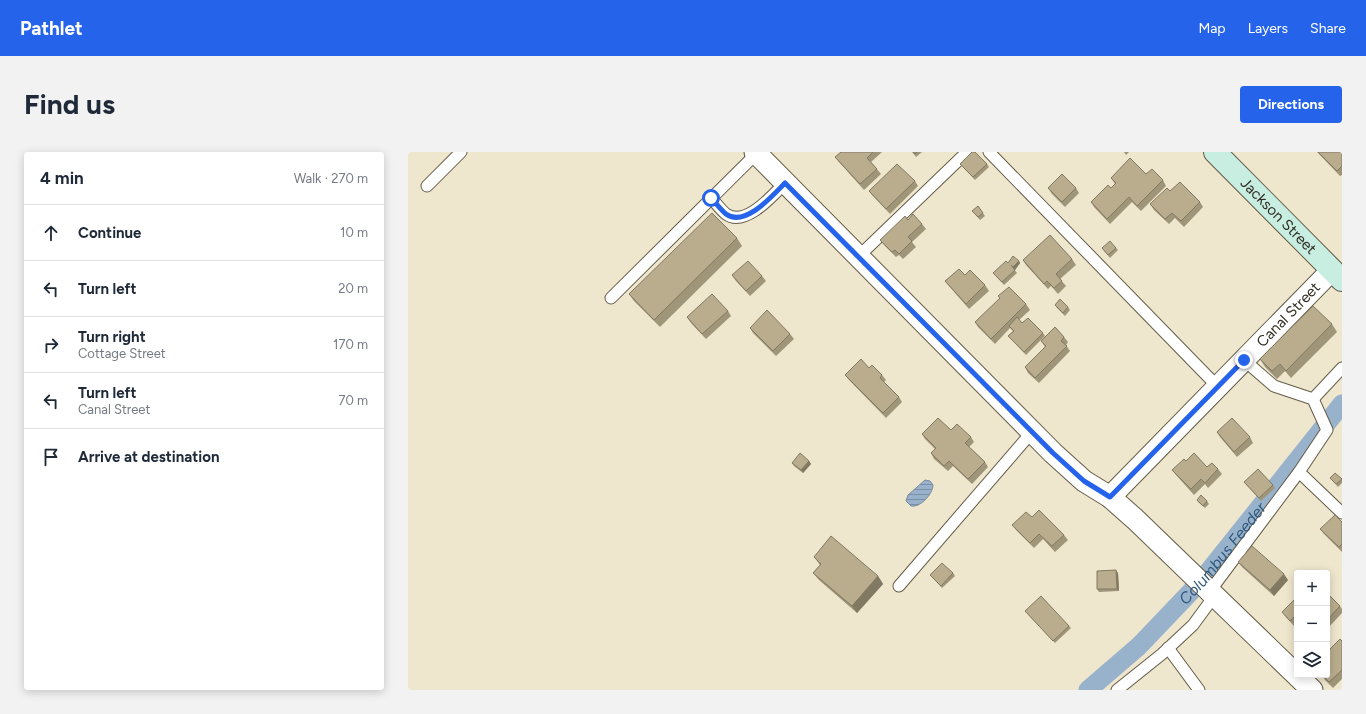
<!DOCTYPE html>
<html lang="en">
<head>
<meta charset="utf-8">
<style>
  :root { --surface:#fff; --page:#f2f2f3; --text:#1f2937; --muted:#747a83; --line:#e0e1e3; --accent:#2563eb }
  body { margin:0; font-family:Figtree,sans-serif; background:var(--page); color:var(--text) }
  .controls { position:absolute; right:12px; bottom:12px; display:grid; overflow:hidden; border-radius:4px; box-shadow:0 2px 10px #0003 }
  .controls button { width:36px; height:36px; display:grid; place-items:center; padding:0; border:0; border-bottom:1px solid var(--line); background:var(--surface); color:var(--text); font:20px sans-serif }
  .stop { position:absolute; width:12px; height:12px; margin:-9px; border:3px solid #2563eb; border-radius:50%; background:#fff }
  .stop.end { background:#2563eb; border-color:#fff; box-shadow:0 1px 4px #0008 }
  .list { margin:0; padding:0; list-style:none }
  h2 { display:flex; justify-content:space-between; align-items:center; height:52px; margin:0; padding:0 16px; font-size:17px }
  h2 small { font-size:13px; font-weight:400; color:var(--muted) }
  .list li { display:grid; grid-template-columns:26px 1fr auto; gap:12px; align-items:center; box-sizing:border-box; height:56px; padding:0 16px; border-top:1px solid var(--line) }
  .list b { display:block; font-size:15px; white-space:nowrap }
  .list p { margin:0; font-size:13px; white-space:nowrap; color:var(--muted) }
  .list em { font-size:13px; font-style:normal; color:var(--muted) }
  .icon { flex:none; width:22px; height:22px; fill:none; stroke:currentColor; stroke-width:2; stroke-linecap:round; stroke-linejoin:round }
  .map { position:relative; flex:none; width:934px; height:538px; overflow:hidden; border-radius:4px }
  header { display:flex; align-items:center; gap:24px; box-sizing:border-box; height:56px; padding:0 20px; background:var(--accent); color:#fff }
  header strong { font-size:19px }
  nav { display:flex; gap:22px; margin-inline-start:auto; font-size:14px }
  .intro { display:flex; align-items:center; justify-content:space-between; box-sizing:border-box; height:96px; padding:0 24px }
  h1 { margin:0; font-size:28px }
  .button { padding:10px 18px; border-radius:4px; background:var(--accent); color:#fff; font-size:14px; font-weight:700 }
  main { display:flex; gap:24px; padding:0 24px }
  aside { flex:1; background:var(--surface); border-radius:4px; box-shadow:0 2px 10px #0003 }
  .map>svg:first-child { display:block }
</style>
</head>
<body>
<header>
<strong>Pathlet</strong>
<nav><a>Map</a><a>Layers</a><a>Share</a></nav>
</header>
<div class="intro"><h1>Find us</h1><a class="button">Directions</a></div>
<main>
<aside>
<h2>4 min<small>Walk · 270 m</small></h2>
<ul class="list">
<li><svg class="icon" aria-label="ahead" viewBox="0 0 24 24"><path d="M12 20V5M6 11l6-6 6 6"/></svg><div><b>Continue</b></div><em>10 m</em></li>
<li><svg class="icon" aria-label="left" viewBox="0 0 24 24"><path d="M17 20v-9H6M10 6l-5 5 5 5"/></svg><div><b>Turn left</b></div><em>20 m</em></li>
<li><svg class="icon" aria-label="right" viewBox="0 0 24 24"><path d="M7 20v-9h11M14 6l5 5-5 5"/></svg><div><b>Turn right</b><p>Cottage Street</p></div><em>170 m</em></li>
<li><svg class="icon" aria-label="left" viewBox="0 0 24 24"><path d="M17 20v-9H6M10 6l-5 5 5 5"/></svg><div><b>Turn left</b><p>Canal Street</p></div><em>70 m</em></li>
<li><svg class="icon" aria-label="arrive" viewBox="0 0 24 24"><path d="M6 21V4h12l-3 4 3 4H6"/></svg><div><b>Arrive at destination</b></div></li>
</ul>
</aside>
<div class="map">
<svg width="934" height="538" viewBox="0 0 934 538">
  <defs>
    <pattern id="water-rules" width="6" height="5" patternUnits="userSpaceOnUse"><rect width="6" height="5" fill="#98b2cb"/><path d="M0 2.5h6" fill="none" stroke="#7c91a5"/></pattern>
  </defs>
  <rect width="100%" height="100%" fill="#efe6ce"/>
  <path fill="url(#water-rules)" stroke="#798a99" d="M517 328 522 329 525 333C525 342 512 356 503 354L498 349 500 343Z"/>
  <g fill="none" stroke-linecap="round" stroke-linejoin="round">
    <path stroke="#98b2cb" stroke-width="19" id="s1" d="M680 538 731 494 793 429 934 252"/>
    <g stroke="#635c47" stroke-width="13">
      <g id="lane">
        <path d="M581 0 810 235"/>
        <path d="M19 34 53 0"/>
        <path d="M303 46C308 51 313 58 318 62 337 76 365 43 377 31"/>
        <path d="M450 105 559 0"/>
        <path d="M203 146 348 2"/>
        <path d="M836 208 866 234 905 247 934 216"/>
        <path d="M891 320 934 361"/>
        <path d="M491 434 624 280"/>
        <path d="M802 439 891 320 919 278 905 247"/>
        <path d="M760 496 791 538"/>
        <path d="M709 538 754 502 785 473 807 443"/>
      </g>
    </g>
    <g stroke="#635c47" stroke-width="23">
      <g id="street">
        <path d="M347 0 645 301 676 329 702 345 727 367 904 538"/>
        <path id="s2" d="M702 345 924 118"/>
      </g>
    </g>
    <g stroke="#635c47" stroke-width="24">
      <g id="secondary">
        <path id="s3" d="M807 0 934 128"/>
      </g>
    </g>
    <use href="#lane" stroke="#fff" stroke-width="11"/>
    <use href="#street" stroke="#fff" stroke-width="21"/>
    <use href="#secondary" stroke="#c8ede1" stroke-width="22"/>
  </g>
  <g fill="#9f9579">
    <path d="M433 0H474L463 10 473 22 456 38 431 10 427 5Z"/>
    <path d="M504 0H514L508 5Z"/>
    <path d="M716 0H721L718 3Z"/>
    <path d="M909 0H934V23L932 24Z"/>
    <path d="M552 12H579L581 15 567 28Z"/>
    <path d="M738 22 755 28 758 34 733 59 724 50 702 72 686 55 683 50 703 36 707 32 703 26Z"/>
    <path d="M507 29 510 34 482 62 465 44 461 39Z"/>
    <path d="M640 36H668L671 41 657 55 644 42Z"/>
    <path d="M762 39 792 50 795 55 776 75 767 66 761 72 746 58 742 52Z"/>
    <path d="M570 54 577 64 572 68 566 61Z"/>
    <path d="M500 68 514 72 518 77 504 90 508 95 495 107 491 103 488 105 476 93 472 88Z"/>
    <path d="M329 86 334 94 252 175 226 149 221 142Z"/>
    <path d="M694 96H708L710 98 702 106Z"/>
    <path d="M664 107 668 113 652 127 658 134 650 142 643 134 640 137 618 113 615 108Z"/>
    <path d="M611 109 612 111 607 118 605 116 609 121 596 133 585 121 600 111Z"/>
    <path d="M324 123 354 124 358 129 342 144 328 129Z"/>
    <path d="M557 123 577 133 581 139 561 157 541 134 537 129Z"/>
    <path d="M618 152 622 158 611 168 614 171 635 181 637 184 618 203 600 184 605 179 602 176 587 192 570 175 567 170Z"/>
    <path d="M647 153 660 155 662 158 657 164 649 156Z"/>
    <path d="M320 159 323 164 298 187 283 171 279 165Z"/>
    <path d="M924 172 929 180 883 226 877 219 869 227 857 215 852 207Z"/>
    <path d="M342 176 382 182 386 187 368 204 345 181Z"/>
    <path d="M656 185 660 190 658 193 662 199 631 231 620 221 617 215 637 195 633 189Z"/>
    <path d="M461 216 474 223 478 228 476 230 491 245 494 250 478 266 441 228 437 223Z"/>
    <path d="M543 278 563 285 566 290 561 295 577 310 580 315 564 332 545 314 540 319 526 307 523 301 527 297 517 287 514 282Z"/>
    <path d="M809 280 842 285 845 291 829 305 812 285Z"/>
    <path d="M401 309 403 312 395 321 386 314 384 311Z"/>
    <path d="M778 309 799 315 810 317 814 322 800 336 797 332 786 343 768 323 764 318Z"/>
    <path d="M927 321 934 328V331L930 335 922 326Z"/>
    <path d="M836 330 865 333 867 336 853 349Z"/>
    <path d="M789 348 799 349 801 352 797 356 790 350Z"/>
    <path d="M624 365 656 383 660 388 647 400 635 387 626 396 608 378 604 373Z"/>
    <path d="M934 370V400L916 382 912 377Z"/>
    <path d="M406 405 470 424 475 432 449 461 411 428 405 421 412 413Z"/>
    <path d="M830 410 880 428 866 444 834 415Z"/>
    <path d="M545 421 547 424 534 436 522 423Z"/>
    <path d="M710 421 711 439 691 440 689 437Z"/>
    <path d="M889 445V471L886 474 878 465 874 460Z"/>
    <path d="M919 445 932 454 934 457V461L920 476 922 479 919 482Z"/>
    <path d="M617 459 661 474 663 476 647 491Z"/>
    <path d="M934 489V527L925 536 917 528 914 523Z"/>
  </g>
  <g fill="#827963">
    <path d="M611 109 612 111 607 118 605 115Z"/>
    <path d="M401 309 403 312 395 321 393 318Z"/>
    <path d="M708 418 710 421 711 439 709 437Z"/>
    <path d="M876 422 880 428 866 444 862 438Z"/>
    <path d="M470 424 475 432 449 461 444 454Z"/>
  </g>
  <g fill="#b9ad8d" stroke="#827963">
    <path d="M433 0H465L459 6 469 17 452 32 427 5Z"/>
    <path d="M505 0H509L507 2Z"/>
    <path d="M564 0H567L579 12 565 25 552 12Z"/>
    <path d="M910 0H934V14L929 19Z"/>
    <path d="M722 6 738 22 744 17 755 28 729 54 721 45 699 67 683 50 700 33 703 36 708 31 703 26Z"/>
    <path d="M489 12 507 29 478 57 461 39Z"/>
    <path d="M654 22 668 36 654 50 640 36Z"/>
    <path d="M772 30 792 50 773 69 764 61 757 67 742 52 759 36 762 39Z"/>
    <path d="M570 54 575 61 570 65 564 59Z"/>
    <path d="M304 61 329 86 246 168 221 142Z"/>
    <path d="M505 62 514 72 500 85 504 89 491 102 487 98 484 100 472 88 497 64 500 68Z"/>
    <path d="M642 83 664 107 648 122 654 129 646 136 639 129 636 132 615 108Z"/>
    <path d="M702 89 708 96 700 103 694 96Z"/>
    <path d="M605 104 611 109 605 115 603 113 607 118 594 130 585 121 598 109 600 111Z"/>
    <path d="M340 109 354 124 338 139 324 123Z"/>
    <path d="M551 117 557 123 562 118 577 133 558 152 537 129Z"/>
    <path d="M601 135 618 152 583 187 567 170 592 146 590 144Z"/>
    <path d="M304 142 320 159 294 182 279 165Z"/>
    <path d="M652 147 660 155 655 161 647 153Z"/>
    <path d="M905 154 924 172 878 219 872 212 864 219 852 207Z"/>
    <path d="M359 158 382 182 365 199 342 176Z"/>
    <path d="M609 165 614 171 620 166 635 181 616 200 600 184 606 179 601 174Z"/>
    <path d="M647 175 656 185 653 189 659 194 627 226 617 215 638 194 633 189Z"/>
    <path d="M453 207 461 216 464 213 474 223 472 226 491 245 475 261 437 223Z"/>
    <path d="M530 266 543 278 549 272 563 285 557 291 577 310 560 327 541 309 536 314 523 301 528 296 514 282Z"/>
    <path d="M824 266 842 285 826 300 809 280Z"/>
    <path d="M392 301 401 309 393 318 384 311Z"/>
    <path d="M786 301 799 315 804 311 810 317 797 331 793 327 783 337 764 318 776 307 778 309Z"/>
    <path d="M850 317 865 333 851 346 836 330Z"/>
    <path d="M927 321 934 327 928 332 922 326Z"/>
    <path d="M793 343 799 349 795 354 789 348Z"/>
    <path d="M631 358 656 383 644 394 631 382 622 391 604 373 618 360 624 365Z"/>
    <path d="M927 363 934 370V392L931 395 912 377Z"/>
    <path d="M423 384 470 424 444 454 405 421 413 412 406 405Z"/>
    <path d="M844 394 876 422 862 438 830 410Z"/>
    <path d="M534 411 545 421 533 434 522 423Z"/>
    <path d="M708 418 709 437H689V419Z"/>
    <path d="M921 443 932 454 919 468V445Z"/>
    <path d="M633 444 661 474 645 489 617 459Z"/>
    <path d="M889 445V462L882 469 874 460Z"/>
    <path d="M932 487 934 489V518L921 530 914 523H919V500Z"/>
  </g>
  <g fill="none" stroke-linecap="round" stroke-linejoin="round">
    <path stroke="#2563eb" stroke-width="5" d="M303 46C308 51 313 58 318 62 337 76 365 43 377 31L645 301 676 329 702 345 836 208"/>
  </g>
  <g text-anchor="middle" stroke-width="3" stroke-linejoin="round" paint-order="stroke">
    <g font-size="15" fill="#302d24" stroke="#fff">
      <text dy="5" stroke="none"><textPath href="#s3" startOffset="90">Jackson Street</textPath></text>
      <text dy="5" stroke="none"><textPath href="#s2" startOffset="255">Canal Street</textPath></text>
    </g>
    <g font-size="16" font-style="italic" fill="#30597e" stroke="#fff">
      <text dy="6" stroke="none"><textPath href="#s1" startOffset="192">Columbus Feeder</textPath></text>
    </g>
  </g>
</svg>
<div class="controls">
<button>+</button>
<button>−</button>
<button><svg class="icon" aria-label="layers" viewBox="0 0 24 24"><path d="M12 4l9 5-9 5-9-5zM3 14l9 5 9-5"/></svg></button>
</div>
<div class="stop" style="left:303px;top:46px"></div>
<div class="stop end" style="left:836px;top:208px"></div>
</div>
</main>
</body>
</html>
